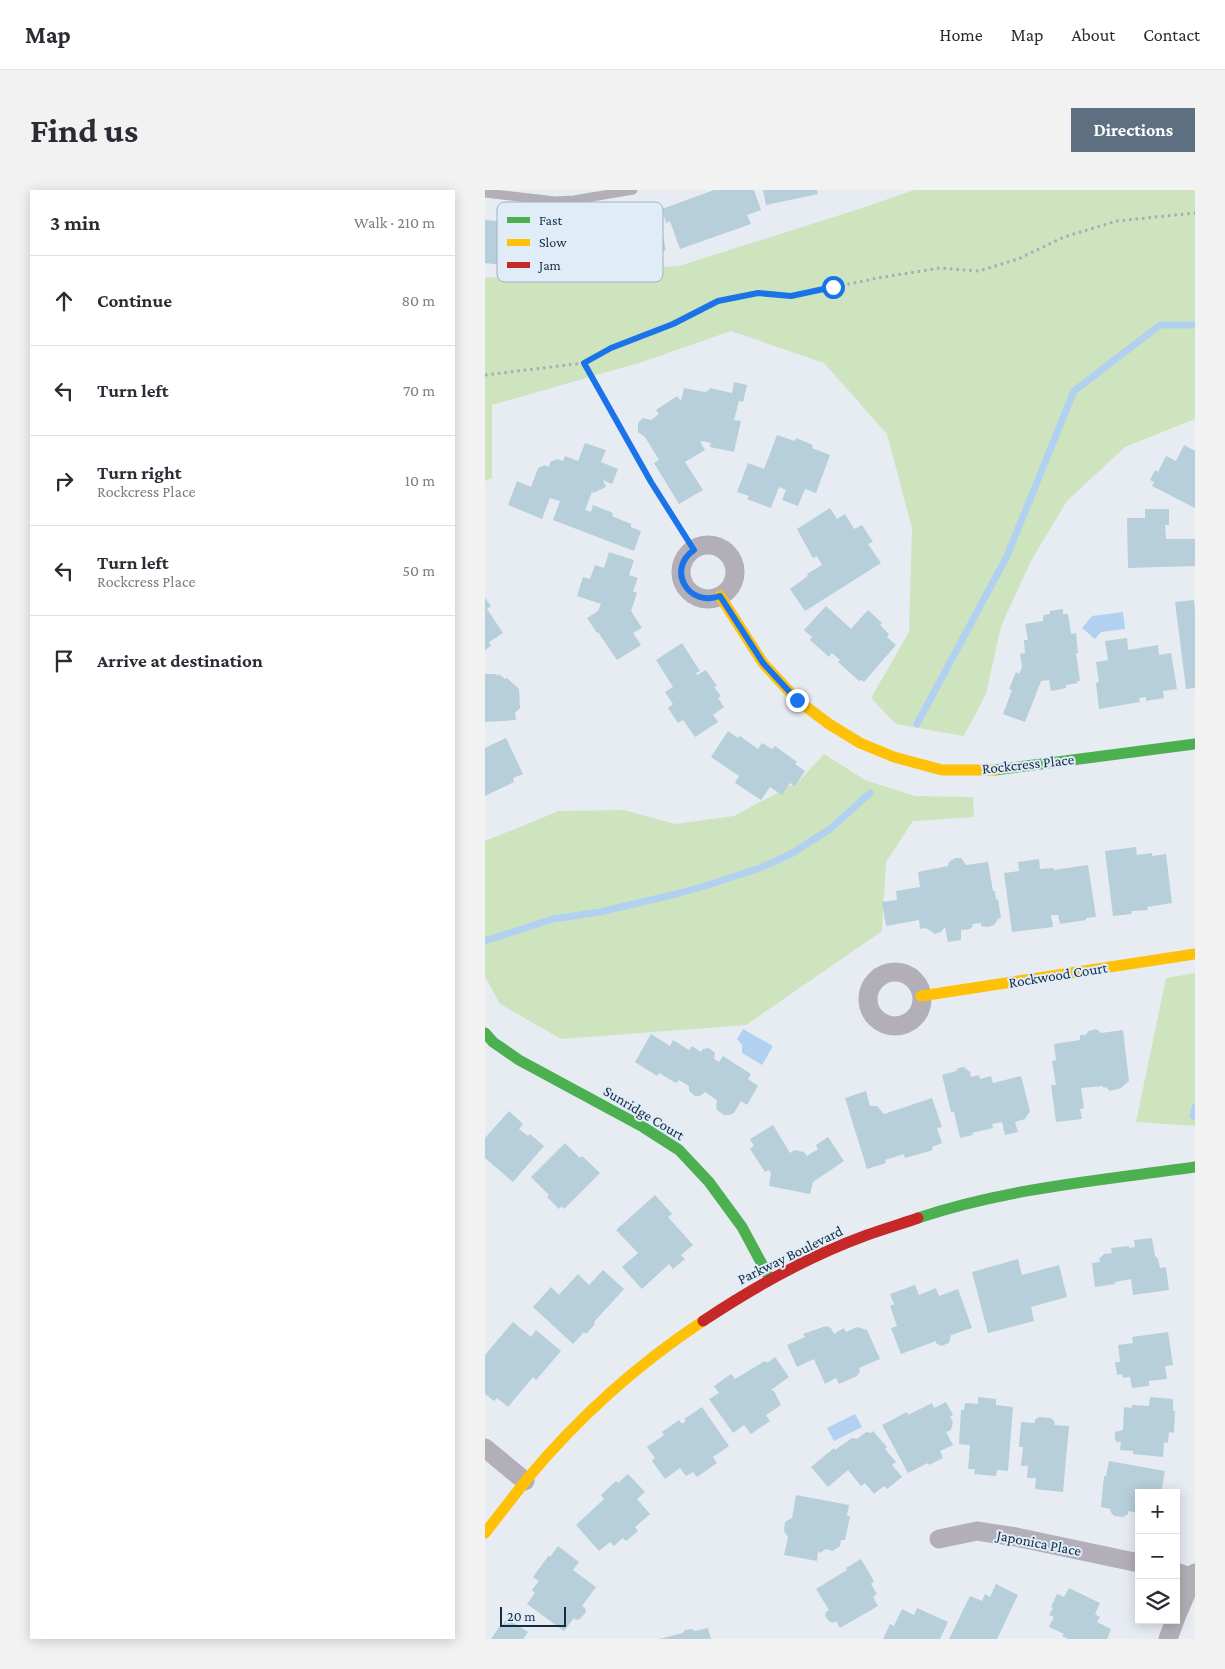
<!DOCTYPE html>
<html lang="en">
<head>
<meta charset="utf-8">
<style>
  :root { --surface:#fff; --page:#f2f2f3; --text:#2b2b33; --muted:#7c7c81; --line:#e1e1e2; --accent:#5d6f80 }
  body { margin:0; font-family:"Crimson Pro",serif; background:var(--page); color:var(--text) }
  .controls { position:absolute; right:15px; bottom:15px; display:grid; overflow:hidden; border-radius:0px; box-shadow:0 2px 12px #0003 }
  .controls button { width:45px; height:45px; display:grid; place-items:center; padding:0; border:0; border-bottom:1px solid var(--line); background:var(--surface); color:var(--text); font:25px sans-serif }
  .scale { position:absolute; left:15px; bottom:12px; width:66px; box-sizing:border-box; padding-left:5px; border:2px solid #132c43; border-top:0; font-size:14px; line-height:18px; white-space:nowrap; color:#132c43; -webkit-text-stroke:4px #e0ecf8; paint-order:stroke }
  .stop { position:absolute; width:15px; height:15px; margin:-11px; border:4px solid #1a73e8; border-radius:50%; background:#fff }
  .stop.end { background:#1a73e8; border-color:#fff; box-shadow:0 1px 5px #0008 }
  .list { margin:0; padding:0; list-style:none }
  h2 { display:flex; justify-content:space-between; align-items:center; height:65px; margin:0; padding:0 20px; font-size:21px }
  h2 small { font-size:16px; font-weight:400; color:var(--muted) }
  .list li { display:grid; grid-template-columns:32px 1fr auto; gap:15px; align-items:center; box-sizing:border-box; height:90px; padding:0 20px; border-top:1px solid var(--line) }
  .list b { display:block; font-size:19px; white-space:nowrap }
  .list p { margin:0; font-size:16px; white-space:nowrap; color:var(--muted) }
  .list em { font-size:16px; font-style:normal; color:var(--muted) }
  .icon { flex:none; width:28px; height:28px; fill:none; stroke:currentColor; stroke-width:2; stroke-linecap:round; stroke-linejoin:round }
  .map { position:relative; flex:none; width:710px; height:1449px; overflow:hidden; border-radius:0px }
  header { display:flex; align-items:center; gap:30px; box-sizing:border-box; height:70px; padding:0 25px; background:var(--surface); border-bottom:1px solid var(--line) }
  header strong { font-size:24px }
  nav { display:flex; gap:28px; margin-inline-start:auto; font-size:18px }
  .intro { display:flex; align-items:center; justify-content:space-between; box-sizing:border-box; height:120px; padding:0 30px }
  h1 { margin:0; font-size:35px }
  .button { padding:12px 22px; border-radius:0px; background:var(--accent); color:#fff; font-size:18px; font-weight:700 }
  main { display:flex; gap:30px; padding:0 30px }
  aside { flex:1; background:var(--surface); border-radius:0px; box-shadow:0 2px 12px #0003 }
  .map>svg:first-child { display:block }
</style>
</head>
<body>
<header>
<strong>Map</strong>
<nav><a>Home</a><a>Map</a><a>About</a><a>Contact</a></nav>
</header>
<div class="intro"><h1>Find us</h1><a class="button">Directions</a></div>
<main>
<aside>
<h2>3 min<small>Walk · 210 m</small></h2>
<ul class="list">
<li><svg class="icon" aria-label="ahead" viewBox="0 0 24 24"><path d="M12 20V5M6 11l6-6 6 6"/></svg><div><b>Continue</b></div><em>80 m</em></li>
<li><svg class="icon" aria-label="left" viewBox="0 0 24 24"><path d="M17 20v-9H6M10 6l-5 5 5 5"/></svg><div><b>Turn left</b></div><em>70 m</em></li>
<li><svg class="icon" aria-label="right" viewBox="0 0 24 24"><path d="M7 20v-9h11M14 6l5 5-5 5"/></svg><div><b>Turn right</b><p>Rockcress Place</p></div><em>10 m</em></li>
<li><svg class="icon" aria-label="left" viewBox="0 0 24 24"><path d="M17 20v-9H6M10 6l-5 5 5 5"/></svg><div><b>Turn left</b><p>Rockcress Place</p></div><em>50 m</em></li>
<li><svg class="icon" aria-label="arrive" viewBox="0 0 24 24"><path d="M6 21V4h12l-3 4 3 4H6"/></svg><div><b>Arrive at destination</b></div></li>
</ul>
</aside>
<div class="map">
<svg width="710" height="1449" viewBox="0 0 710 1449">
  <rect width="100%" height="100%" fill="#e6ecf2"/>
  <g fill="#cee4be">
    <path d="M429 0H710V229L640 257 582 311 547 369 516 436 501 504 479 546 411 534 386 508 424 442 427 338 402 244 339 173 246 141 157 172 7 215V288L0 291V88L74 82 194 76 377 18Z"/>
    <path d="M339 564 380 590 430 606 488 607 489 627 428 631 401 672 397 741 261 835 76 849 15 814 0 786V651L74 621 139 620 190 634 249 626 314 591Z"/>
    <path d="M710 783V936L651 932 681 788Z"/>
  </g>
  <g fill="#b2d1f1">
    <path d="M638 422 640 439 616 442 610 449 597 438 607 426Z"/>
    <path d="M258 839 288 856 277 875 257 863V855L252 849Z"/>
    <path d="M370 1224 377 1237 349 1251 342 1238Z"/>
  </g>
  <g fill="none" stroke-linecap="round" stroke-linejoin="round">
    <g stroke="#b2d1f1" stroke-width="7">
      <path d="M432 534 522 366 589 201 675 135H710"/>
      <path d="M0 751 68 729 115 722 191 704 223 695 275 678 306 664 345 639 385 603"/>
      <path d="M708 926 710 917"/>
    </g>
  </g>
  <g fill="#b6cfdb">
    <path d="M229 0H269L276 20 262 25 266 34 195 59 185 31 181 33 177 19Z"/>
    <path d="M278 0H332L333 4 281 15Z"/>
    <path d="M171 14 181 60 125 71 122 62 111 65 105 38 115 36 113 26Z"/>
    <path d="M0 30 39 34 34 77 0 73Z"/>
    <path d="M249 192 262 195 258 212 254 211 249 230 256 231 249 262 225 257 226 253 218 251 215 252 220 260 200 272 218 300 194 314 169 273 174 270 160 247 153 242V233L158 228 166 230 174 224 171 220 192 206 196 211 199 198 220 202 224 200 225 198 247 203Z"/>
    <path d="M292 245 310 251 311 248 328 255 327 258 345 265 331 303 320 299 313 316 297 310 301 300 294 297 286 318 262 309 264 306 252 302 263 273 279 279Z"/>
    <path d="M100 253 121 260 116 272 133 279 127 294 118 290 121 297 108 303 106 299 107 302 100 320 106 322 108 315 128 323 127 326 146 334V337L156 341 149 361 68 330 75 311 65 308 57 329 23 315 32 291 46 297 53 278 60 275 64 277 65 272 72 269 78 271 80 266 93 271Z"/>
    <path d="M699 255 710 261V318L667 296 669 292 665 290 670 280 673 282 681 266 691 271Z"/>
    <path d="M345 318 352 329 360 324 369 339 377 335 388 352 383 354 396 373 320 421 305 399 323 386 322 384 337 375 332 366 328 368 312 339Z"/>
    <path d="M660 319H684V335H680L681 349H710V376L643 378 642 328H660Z"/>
    <path d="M124 362 149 370 144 385 153 388 148 401 152 403 146 421 157 438 148 443 156 455 132 470 113 442 112 443 102 428 113 421 116 414 92 406 98 387 105 389 110 375 119 378Z"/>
    <path d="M0 408 6 416 2 419 18 443 4 452 6 456 0 460Z"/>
    <path d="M709 410 710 421V498L701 499 690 412Z"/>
    <path d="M341 416 366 439 383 420 397 433 395 435 404 444 402 447 411 455 379 492 376 490 374 491 353 472 355 470 347 463 344 467 325 450 327 447 319 440Z"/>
    <path d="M578 419V424H583L586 444 591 443 593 463H591L595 491H592L593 493 581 495V498L566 501 564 490 556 491 540 532 518 524 527 500 524 499 531 482 534 484 537 477 535 464 540 463 539 450H543L540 434 558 431V425L565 424V421Z"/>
    <path d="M642 448 643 460 673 455 674 465 686 463 692 499 678 501 679 508 661 511V507L654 508 655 512 614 519 611 493 614 492 611 472 623 470 620 451Z"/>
    <path d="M197 453 215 481 211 483 212 485 221 480 232 496 229 497 236 506 233 508 239 517 228 525 233 532 210 547 198 530 193 533 183 518 188 514 180 502 188 497 171 470Z"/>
    <path d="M0 484H12V487L14 484 20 489 22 488 34 499 35 518 30 523 31 530 0 532Z"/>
    <path d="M243 541 253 548 255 546 273 559 277 553 287 559 290 556 312 572 310 574 320 581 310 596 305 593 297 605 285 597 276 610 250 593 254 586 226 567Z"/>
    <path d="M21 548 38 584 28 588 29 592 0 606V558Z"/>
    <path d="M651 657 652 665 667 663V666L681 664 687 713 662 717 663 720 646 721 647 724 628 726 620 661Z"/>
    <path d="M470 668H476L481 675 503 672 508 701H510L511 710 513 709 516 728 513 729 509 735 503 737 496 736V733L487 734 488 736 485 739 476 740V750L463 752 460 737 456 742 450 744 441 738 435 739 434 730 401 736 397 712 412 710 411 701 435 697 433 682 463 676 464 672Z"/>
    <path d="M554 669 555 679 569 678V680L603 675 611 727 601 728V730L575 734 573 725H566L568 737 527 742 519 683 534 681 533 672Z"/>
    <path d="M611 839 616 843 638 840 644 891 636 898 625 901 621 897 618 898V896L596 898 599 918 595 919 597 929 571 932 566 895H571L567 871 571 870 569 854 595 850V845H600L604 841Z"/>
    <path d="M166 844 185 856 188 850 204 860 207 856 216 862 218 859 224 858 230 863 229 869 234 872 238 866 266 884 263 889 273 896 262 915 256 911 249 923 244 925H239L232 920 231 916 232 910 220 902 215 906H210L204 901V896L194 890 191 893 174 883 172 886 150 872Z"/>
    <path d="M479 877 485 882 486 887 494 885 495 889 506 886 508 893 536 886 545 921 540 929 530 932 533 942 520 945 517 932 507 934 508 938 487 943 488 945 475 948 469 922H466L457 885 471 881 473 878Z"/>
    <path d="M381 901 385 916H392L399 924 447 908 457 937 452 938 457 953 447 957 448 960 420 968 419 964 400 970 401 973 382 979 360 908Z"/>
    <path d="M24 921 38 934 34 939 43 946 45 944 59 956 28 992 0 968V948Z"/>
    <path d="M288 935 305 963 310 960 319 962 322 966 333 959 331 955 343 947 359 971 328 992 325 1004 284 996 286 983 284 980 280 982 265 959 269 956 265 949Z"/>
    <path d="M80 953 95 968 97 966 115 983 79 1019 77 1016 74 1019 62 1007 64 1005 46 987Z"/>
    <path d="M170 1005 187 1024 183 1027 208 1055 196 1065 200 1069 188 1079 184 1074 157 1099 137 1077 153 1063 131 1040Z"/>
    <path d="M667 1048 670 1066 673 1069 675 1078 681 1077 684 1100 648 1105 646 1089 630 1092V1094L610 1097 607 1073 615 1072 614 1069 619 1064 627 1063 626 1058 644 1056V1058L650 1057 649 1050Z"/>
    <path d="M533 1069 537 1085 574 1075 582 1107 546 1117 549 1131 503 1143 487 1082Z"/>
    <path d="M118 1080 139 1099 109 1132 110 1134 101 1144 99 1142 88 1154 48 1117 66 1097 74 1105 93 1084 104 1095Z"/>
    <path d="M430 1095 434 1105 451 1098 454 1106 473 1099 487 1138 466 1145 464 1153 456 1156 451 1153V1151L416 1164 406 1138 412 1136 405 1116 409 1114 405 1104Z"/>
    <path d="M28 1132 46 1147 51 1140 76 1161 51 1190 48 1187 23 1217 12 1208 9 1211 0 1204V1165Z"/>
    <path d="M341 1136 346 1138 349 1144 359 1138 361 1142 372 1137 382 1140 395 1169 374 1178 375 1181 372 1186 354 1194 351 1188 340 1194 329 1169 312 1177 302 1155 320 1147 318 1144Z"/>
    <path d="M683 1142 688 1175 680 1176 682 1189 664 1191V1196L647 1198 645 1187 638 1188 637 1184 632 1185 630 1172H635L633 1155 648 1153 647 1147Z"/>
    <path d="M290 1167 304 1187 286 1200 289 1201 296 1215 281 1225 285 1231 266 1244 259 1235 248 1243 224 1209 234 1203 229 1196 246 1184 250 1189 280 1171 282 1173Z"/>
    <path d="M493 1207 511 1209V1215L528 1217 523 1281 512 1280 511 1286 489 1284 490 1279H483L485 1255 474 1254 476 1220H479L480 1213 493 1214Z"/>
    <path d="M665 1207 688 1209V1221H690L689 1243 684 1242 683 1253 679 1252 678 1267 648 1264V1261L635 1260 636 1252H632L630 1249V1242L638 1240 639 1217 647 1218V1215L664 1216Z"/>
    <path d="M461 1212 468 1225 465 1227 468 1232 466 1240 461 1242 468 1255 455 1261 458 1268 444 1275 443 1273 423 1283 397 1235 422 1222 423 1225 447 1213 449 1218Z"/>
    <path d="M217 1217 244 1256 228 1267 232 1273 212 1287 208 1282 201 1286 195 1278 180 1289 167 1271 170 1268 162 1257 179 1245 177 1242 194 1230 197 1234 201 1231 199 1229Z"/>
    <path d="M554 1227 566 1228 570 1232 569 1235 584 1236 578 1302 550 1299 551 1288H542L543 1276H536L538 1257H534L536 1232 550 1233V1230Z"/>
    <path d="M388 1241 402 1257 400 1259 411 1272 407 1275 417 1287 402 1299 399 1296 389 1304 380 1293 376 1296 363 1280 343 1297 326 1277 349 1258 350 1260 367 1248 372 1249 381 1242 386 1243Z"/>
    <path d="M624 1271 680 1281 676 1303H654V1323L643 1321V1324L638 1327 629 1326 625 1321 626 1319 616 1317 619 1286H621Z"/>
    <path d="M143 1284 160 1302 152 1309 165 1324 150 1337 153 1341 141 1351 138 1348 129 1356 125 1352 114 1361 91 1335 119 1309 116 1305 131 1291 133 1293Z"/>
    <path d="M311 1305 364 1315 362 1326H365L360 1350H356L355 1356 348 1361 341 1359 335 1363 333 1361 332 1371 299 1365 303 1347 299 1341 300 1332 307 1328Z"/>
    <path d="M73 1356 94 1372 88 1380 111 1397 97 1416 100 1418 101 1422 95 1429 91 1430 89 1428 79 1441 42 1414 50 1403 47 1400 54 1391 48 1387 64 1365 65 1367Z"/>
    <path d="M376 1369 389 1391 386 1394 392 1404 388 1407 393 1416 355 1438 351 1431 348 1433 344 1431 340 1426 341 1422 344 1420 331 1399 362 1380 361 1378Z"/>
    <path d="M511 1394 533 1405 512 1449H464L485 1406 497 1411 500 1404 505 1407Z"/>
    <path d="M584 1398 615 1413 610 1424 615 1427 612 1432 626 1439 622 1449H583L577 1446 579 1444 564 1437 569 1427 564 1425 568 1418 566 1417 572 1404 579 1407Z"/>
    <path d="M432 1418 463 1432 455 1449H398L405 1434 409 1436 417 1419 429 1425Z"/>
    <path d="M22 1428 43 1442 38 1449H6L15 1436 16 1437Z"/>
    <path d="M223 1438 226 1449H174L198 1443 200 1440 207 1439 210 1441Z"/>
  </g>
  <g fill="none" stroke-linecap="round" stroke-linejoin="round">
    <g stroke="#ababb4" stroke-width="3" stroke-dasharray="2.5 4" stroke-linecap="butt">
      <path d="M99 173 125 158 189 134 233 111 273 103 306 106 393 88 455 78 494 81 533 69 579 47 632 31 710 23"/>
      <path d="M0 185 99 173 166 292 209 360"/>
    </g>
    <path stroke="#b2afb8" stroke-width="9" d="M0 3 70 11 89 10 148 0"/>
    <g stroke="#b2afb8" stroke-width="19">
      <circle cx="223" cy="382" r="27"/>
      <circle cx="410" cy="809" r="27"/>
      <path d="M0 1258 40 1291"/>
      <path d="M454 1349 492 1341 531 1347 654 1373"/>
      <path d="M691 1382 708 1388"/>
      <path d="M691 1427 710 1383"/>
      <path d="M683 1449 690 1430"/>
    </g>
    <g stroke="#4caf50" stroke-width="11">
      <path d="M510 580 710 554"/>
      <path d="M0 843 8 852 34 870 158 937 194 960 224 992 257 1037 285 1089"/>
      <path d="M433 1028C522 998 618 990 710 977"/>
    </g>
    <g stroke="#ffc107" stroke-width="11">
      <path d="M235 406 278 473 312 510 344 534 375 553 409 567 457 580H510"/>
      <path d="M436 806 710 764"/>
      <path d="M0 1343C14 1325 28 1307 42 1289 92 1229 153 1174 218 1131"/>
    </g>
    <path stroke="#c62828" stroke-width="11" d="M218 1131C269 1097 324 1066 382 1045 399 1039 416 1034 433 1028"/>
  </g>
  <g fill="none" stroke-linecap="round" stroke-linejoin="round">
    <path stroke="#1a73e8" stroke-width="6" d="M312 510 278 473 235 406C203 418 181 379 209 360L166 292 99 173 126 158 188 134 233 111 273 103 306 106 348 97"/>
  </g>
  <g text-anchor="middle" stroke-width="4" stroke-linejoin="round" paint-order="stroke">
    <g font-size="15" fill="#132c43" stroke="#e0ecf8">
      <text transform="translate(543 574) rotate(-6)" y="5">Rockcress Place</text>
      <text transform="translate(573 785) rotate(-9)" y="5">Rockwood Court</text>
      <text transform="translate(159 923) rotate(31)" y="5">Sunridge Court</text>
      <text transform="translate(305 1065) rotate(-26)" y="5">Parkway Boulevard</text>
      <text transform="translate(554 1353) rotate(11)" y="5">Japonica Place</text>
    </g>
  </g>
  <rect x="12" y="12" width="166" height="80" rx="8" fill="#e0ecf8" stroke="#a2b2c2" stroke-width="1"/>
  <rect x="22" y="27" width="23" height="6" fill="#4caf50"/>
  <rect x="22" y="49" width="23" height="7" fill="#ffc107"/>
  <rect x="22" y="72" width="23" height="6" fill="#c62828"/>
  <g font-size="14" fill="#132c43">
    <text x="54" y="35">Fast</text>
    <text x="54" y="57">Slow</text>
    <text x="54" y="80">Jam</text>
  </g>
</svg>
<div class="controls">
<button>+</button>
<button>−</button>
<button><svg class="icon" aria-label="layers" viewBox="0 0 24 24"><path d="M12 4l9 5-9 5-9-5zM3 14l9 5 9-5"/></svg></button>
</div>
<div class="scale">20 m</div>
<div class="stop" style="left:348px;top:97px"></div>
<div class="stop end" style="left:312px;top:510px"></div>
</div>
</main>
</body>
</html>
